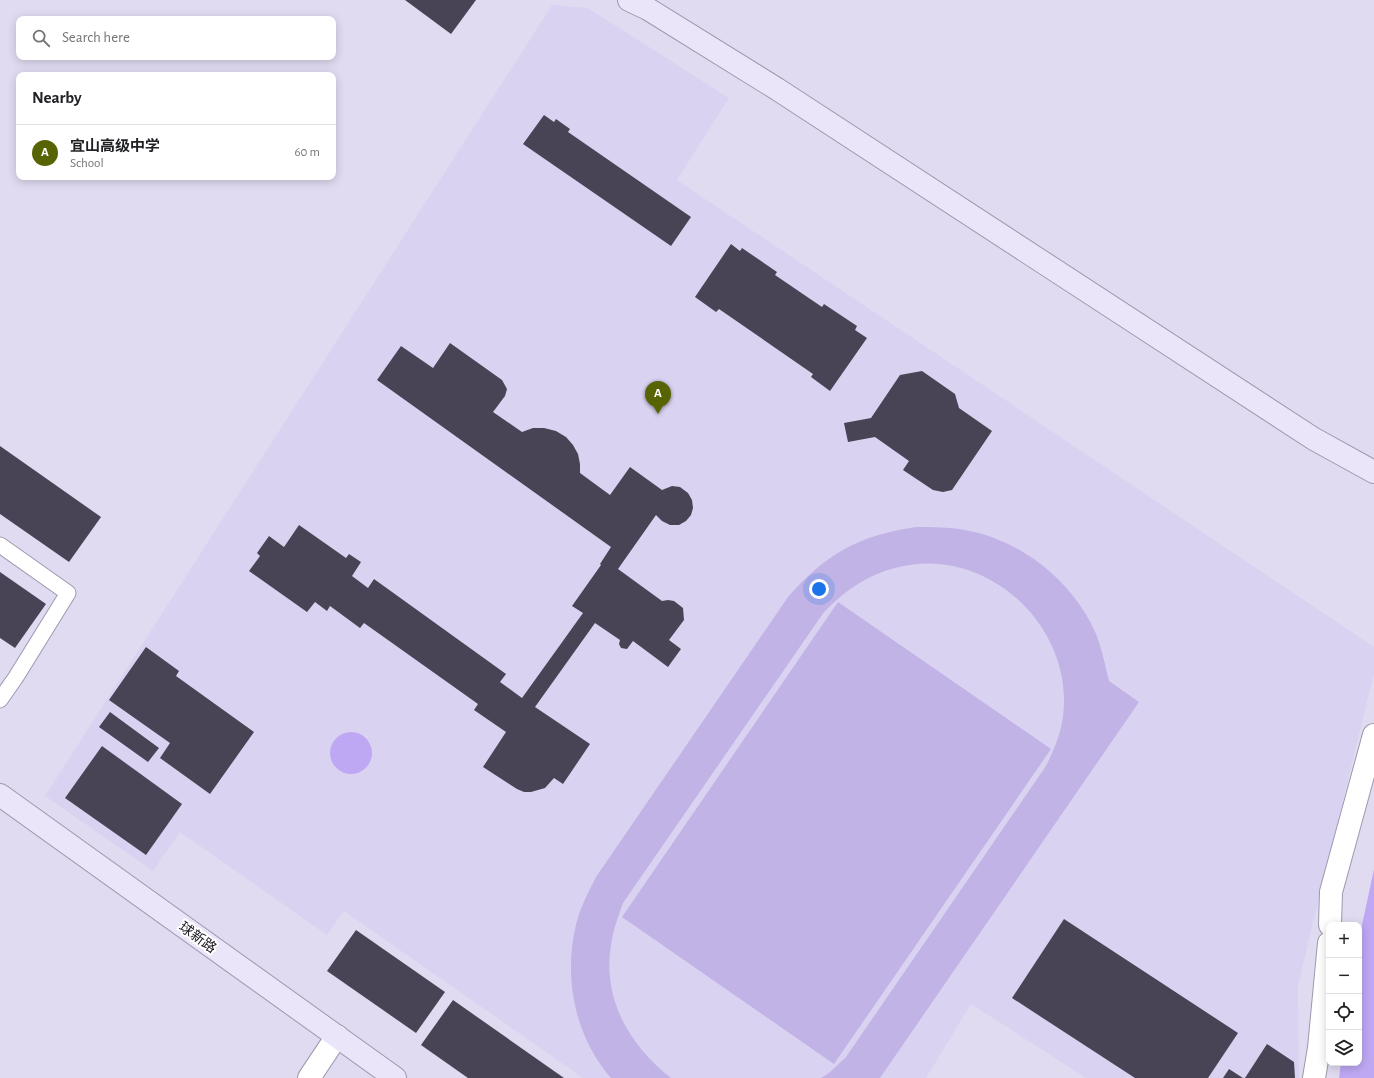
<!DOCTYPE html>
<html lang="en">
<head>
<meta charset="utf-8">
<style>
  :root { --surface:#fff; --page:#f6f6f6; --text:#202124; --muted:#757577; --line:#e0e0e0; --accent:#586304 }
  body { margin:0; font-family:"Alegreya Sans","Noto Sans SC",sans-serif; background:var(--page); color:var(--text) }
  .controls { position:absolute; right:12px; bottom:12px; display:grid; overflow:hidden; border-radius:8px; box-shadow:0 2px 10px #0003 }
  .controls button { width:36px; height:36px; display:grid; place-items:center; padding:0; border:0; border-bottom:1px solid var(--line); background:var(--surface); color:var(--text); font:20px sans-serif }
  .you { position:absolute; left:819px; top:589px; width:14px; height:14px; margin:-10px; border:3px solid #fff; border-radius:50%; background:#1a73e8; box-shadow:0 0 0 6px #1a73e833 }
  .badge { display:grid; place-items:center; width:26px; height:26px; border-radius:50%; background:var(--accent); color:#fff; font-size:13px; font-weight:700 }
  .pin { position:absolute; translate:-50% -33px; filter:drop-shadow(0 1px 2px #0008) }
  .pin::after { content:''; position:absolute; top:21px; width:14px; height:12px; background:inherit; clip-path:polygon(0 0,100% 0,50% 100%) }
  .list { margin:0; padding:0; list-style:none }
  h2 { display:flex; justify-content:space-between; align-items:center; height:52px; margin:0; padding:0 16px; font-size:17px }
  h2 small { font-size:13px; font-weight:400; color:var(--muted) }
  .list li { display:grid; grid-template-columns:26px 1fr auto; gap:12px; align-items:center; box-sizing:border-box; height:56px; padding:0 16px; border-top:1px solid var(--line) }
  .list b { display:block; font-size:15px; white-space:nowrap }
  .list p { margin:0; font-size:13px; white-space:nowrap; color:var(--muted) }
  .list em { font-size:13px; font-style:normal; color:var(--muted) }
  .icon { flex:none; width:22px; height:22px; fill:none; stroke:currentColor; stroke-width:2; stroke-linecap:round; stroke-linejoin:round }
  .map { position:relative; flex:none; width:1374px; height:1078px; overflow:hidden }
  .search { position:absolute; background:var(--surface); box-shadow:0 2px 10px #0003; left:16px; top:16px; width:320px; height:44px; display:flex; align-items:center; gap:10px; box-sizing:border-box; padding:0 14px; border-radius:8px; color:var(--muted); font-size:15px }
  .panel { position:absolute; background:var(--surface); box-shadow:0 2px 10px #0003; left:16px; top:72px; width:320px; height:108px; border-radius:8px }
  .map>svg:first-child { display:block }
</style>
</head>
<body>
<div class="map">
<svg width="1374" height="1078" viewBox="0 0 1374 1078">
  <rect width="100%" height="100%" fill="#e1dbf2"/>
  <path fill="#dad2f1" d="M552 5 588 8 729 98 677 180 1374 647V673L1298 985 1299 1078H1086L971 1004 926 1078H583L344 911 327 935 180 832 153 871 45 796Z"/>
  <g fill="#c1b3e6">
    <path d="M916 527C933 527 948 527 965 530 1021 540 1073 581 1096 634 1102 649 1105 665 1109 681L1139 702 880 1078H821L829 1073 846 1057 1046 766C1053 752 1059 738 1062 723 1079 630 987 542 895 568 865 576 845 591 824 612L623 903C618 917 613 930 611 945 602 999 630 1046 671 1078H611C575 1037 563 977 576 925 580 908 588 893 596 877L788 597C827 553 858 536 916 527Z"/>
    <path d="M838 602 1051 749 834 1064 622 917Z"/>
  </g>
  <g fill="#bea8f3">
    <circle cx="351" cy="753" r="21"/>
    <path d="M1374 869V1078H1339L1341 1063H1359V939Z"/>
  </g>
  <g fill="#484355">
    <path d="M405 0H476L451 34Z"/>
    <path d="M544 115 554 122 556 119 570 129 568 132 691 217 671 246 523 144Z"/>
    <path d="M731 244 740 251 742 248 777 272 775 275 822 307 824 304 857 326 855 330 867 338 830 391 811 377 813 374 719 309 716 312 695 297Z"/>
    <path d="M450 343 502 380 507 389 505 396 493 412 522 432 533 428H544L556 431 566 437 573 445 578 454 580 464V473L610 495 630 467 662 490 672 486 680 487 688 493 692 500 693 508 691 515 686 521 679 525H670L662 521 656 515 618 569 662 601 668 600 674 601 683 608 684 620 669 640 681 649 668 667 633 641 627 649 621 648 619 644 620 640 595 623 535 707 590 744 563 784 554 778 545 788 531 792H524L517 789 483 767 506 732 474 710 478 704 364 623 360 628 330 606 327 611 315 602 307 612 249 571 260 556 257 553 269 536 284 547 299 525 346 558 349 554 361 562 352 576 368 588 374 579 506 674 500 682 522 698 583 613 572 606 601 565 600 564 611 547 377 380 401 346 433 368Z"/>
    <path d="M922 371 955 394 959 408 992 431 952 490 943 492 933 490 903 470 909 461 875 437 848 442 844 423 871 418 900 375Z"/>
    <path d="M0 446 101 517 69 562 0 514Z"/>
    <path d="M0 572 46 604 15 648 0 638Z"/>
    <path d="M146 647 179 671 176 676 254 732 210 794 160 758 170 743 109 700Z"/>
    <path d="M110 712 159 748 148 762 99 727Z"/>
    <path d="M102 746 182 804 146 855 65 798Z"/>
    <path d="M1064 919 1238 1033 1208 1078H1135L1012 998Z"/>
    <path d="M356 930 445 992 416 1033 327 971Z"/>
    <path d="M453 1000 564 1078H468L421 1045Z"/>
    <path d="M1267 1044 1294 1062 1295 1078H1245Z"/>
    <path d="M1229 1069 1243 1078H1223Z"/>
  </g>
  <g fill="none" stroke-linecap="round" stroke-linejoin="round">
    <g stroke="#9d98ad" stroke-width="17">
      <path id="lane" d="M0 545 68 593 16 677 0 700"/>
    </g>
    <g stroke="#9d98ad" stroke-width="24">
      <g id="street">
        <path d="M1330 925 1331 892 1374 735"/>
        <path d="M309 1078 337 1036"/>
        <path d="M1314 1078 1319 1048 1329 943"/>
      </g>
    </g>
    <g stroke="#9d98ad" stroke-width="24">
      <g id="secondary">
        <path d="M629 0 648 9 777 89 1314 439 1374 472"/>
        <path d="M0 795 395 1078"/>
      </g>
    </g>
    <use href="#lane" stroke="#fff" stroke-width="15"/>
    <use href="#street" stroke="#fff" stroke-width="22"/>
    <use href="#secondary" stroke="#eae5f8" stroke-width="22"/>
  </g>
  <g text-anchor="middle" stroke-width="4" stroke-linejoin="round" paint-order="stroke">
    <g font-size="14" fill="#15121a" stroke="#fff">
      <text transform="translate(198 937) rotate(36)" y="5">球新路</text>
    </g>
  </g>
</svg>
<div class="controls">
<button>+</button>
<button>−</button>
<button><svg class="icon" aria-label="locate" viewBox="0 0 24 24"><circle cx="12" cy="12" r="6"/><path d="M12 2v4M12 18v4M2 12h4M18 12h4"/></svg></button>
<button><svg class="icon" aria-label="layers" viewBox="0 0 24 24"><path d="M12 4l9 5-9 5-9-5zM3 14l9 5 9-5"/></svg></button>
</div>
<div class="you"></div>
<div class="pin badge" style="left:658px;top:414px">A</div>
<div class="search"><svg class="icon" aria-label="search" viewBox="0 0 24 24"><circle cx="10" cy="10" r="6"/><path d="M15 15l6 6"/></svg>Search here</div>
<section class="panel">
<h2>Nearby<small></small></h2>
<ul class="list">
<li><span class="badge">A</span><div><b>宜山高级中学</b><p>School</p></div><em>60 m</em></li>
</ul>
</section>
</div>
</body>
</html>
